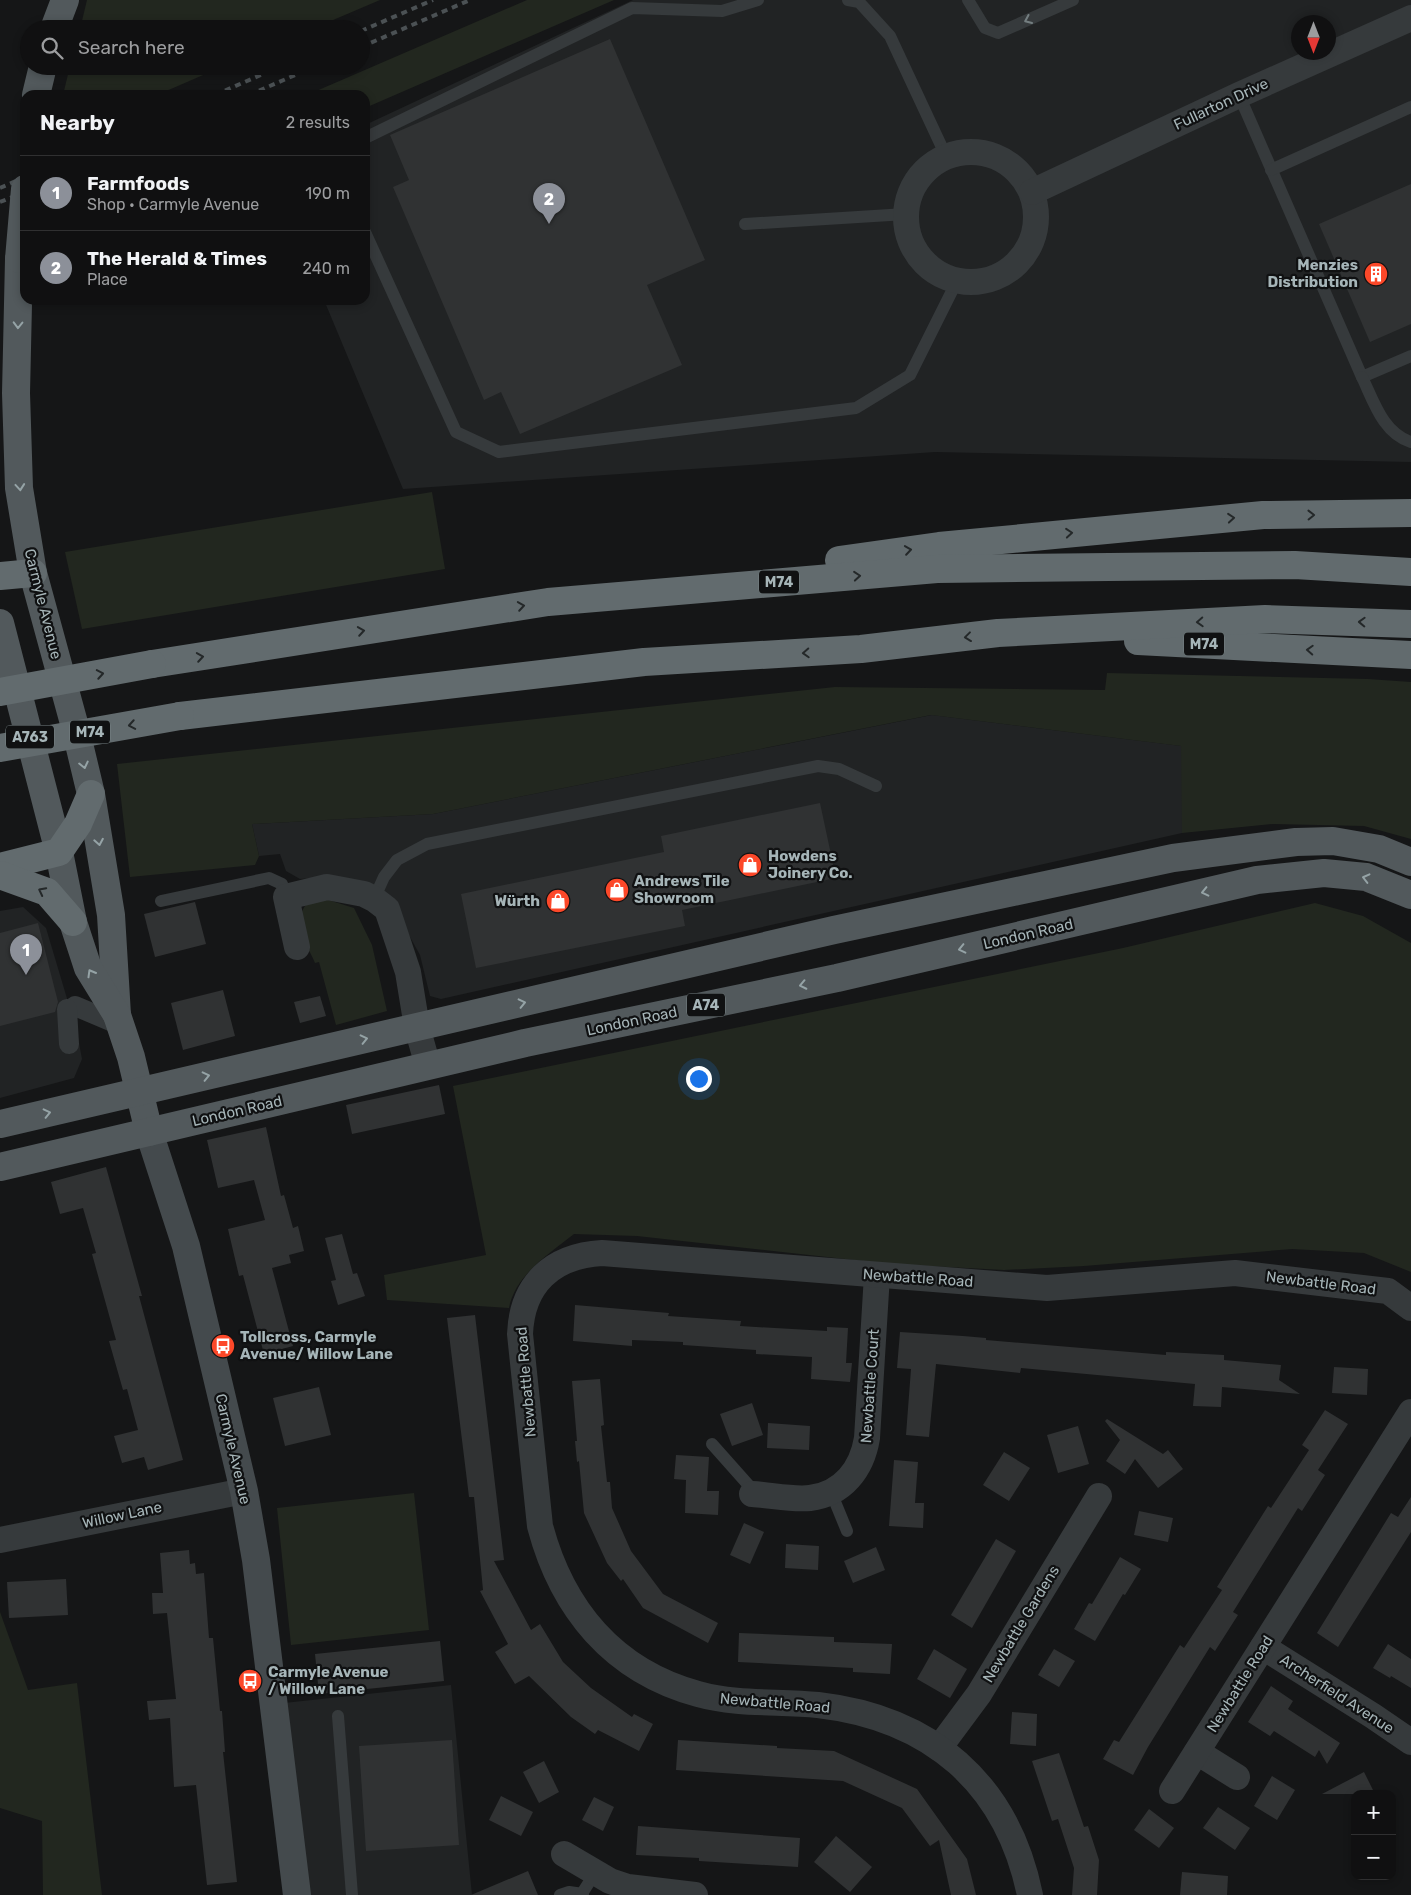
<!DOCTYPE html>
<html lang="en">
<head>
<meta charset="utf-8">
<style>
  :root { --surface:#101011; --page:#1e1e1f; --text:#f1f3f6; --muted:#9c9d9f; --line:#303031; --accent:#8c9099 }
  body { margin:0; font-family:Rubik,sans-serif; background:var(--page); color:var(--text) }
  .controls { position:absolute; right:15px; bottom:15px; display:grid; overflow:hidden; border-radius:10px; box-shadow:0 2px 8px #0003 }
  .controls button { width:45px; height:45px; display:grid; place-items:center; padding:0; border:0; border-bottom:1px solid var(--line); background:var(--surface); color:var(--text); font:25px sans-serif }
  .compass { position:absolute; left:1291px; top:15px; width:45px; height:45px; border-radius:50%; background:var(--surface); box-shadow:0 2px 8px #0003; rotate:180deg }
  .you { position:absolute; left:698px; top:1078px; width:18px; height:18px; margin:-12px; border:4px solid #fff; border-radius:50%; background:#1a73e8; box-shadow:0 0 0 8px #1a73e833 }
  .badge { display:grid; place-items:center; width:32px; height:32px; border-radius:50%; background:var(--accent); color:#fff; font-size:16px; font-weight:700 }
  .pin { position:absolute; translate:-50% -41px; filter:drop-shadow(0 1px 2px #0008) }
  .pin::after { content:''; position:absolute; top:26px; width:18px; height:15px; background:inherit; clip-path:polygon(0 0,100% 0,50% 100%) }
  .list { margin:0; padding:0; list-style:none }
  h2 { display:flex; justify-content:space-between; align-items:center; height:65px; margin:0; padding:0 20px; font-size:21px }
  h2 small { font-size:16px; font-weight:400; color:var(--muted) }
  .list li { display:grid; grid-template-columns:32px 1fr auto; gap:15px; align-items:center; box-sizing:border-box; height:75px; padding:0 20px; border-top:1px solid var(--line) }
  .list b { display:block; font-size:19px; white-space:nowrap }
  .list p { margin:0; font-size:16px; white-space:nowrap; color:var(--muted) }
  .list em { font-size:16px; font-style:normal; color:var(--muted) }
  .icon { flex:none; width:28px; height:28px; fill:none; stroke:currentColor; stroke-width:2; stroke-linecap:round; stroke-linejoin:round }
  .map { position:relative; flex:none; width:1411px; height:1895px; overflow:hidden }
  .search { position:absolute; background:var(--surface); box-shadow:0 2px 8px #0003; left:20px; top:20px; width:350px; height:55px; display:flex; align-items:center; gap:12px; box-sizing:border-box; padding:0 18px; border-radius:28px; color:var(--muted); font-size:19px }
  .panel { position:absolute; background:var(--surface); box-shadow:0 2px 8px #0003; left:20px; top:90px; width:350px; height:215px; border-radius:15px }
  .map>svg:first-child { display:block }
</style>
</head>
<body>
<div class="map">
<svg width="1411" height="1895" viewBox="0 0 1411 1895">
  <rect width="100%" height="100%" fill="#151617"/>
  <g fill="#212324" fill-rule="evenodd">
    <path d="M633 0H1411V462L935 452 403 489 324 300H365V125ZM1298 22H1328V52H1298Z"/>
    <path d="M932 715 1182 746V833L441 999 430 996 420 955 395 910 324 877 300 879 286 871 280 854 259 856 252 824 433 814Z"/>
    <path d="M23 907 46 928 77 1032 82 1059 74 1078 0 1098V911Z"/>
    <path d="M451 1685 472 1895H306L284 1703Z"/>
  </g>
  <g fill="#22271f">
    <path d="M87 0H380L312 29H80Z"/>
    <path d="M527 0H614L365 108V95H307Z"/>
    <path d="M70 66H224L157 95H63Z"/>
    <path d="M432 492 445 569 82 629 65 552Z"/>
    <path d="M1107 673 1368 679 1411 682V839L1364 826 1273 824 1182 833 1181 746 931 715 433 814 252 824 259 856 255 865 130 877 117 764 835 687 1105 690Z"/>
    <path d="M325 899 354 908 372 945 387 1011 336 1025 319 962 315 963C306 942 291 924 307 903Z"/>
    <path d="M1315 903 1363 916 1411 943V1272L1364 1253 1292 1249 1084 1266 1004 1270 890 1264 637 1236 574 1234C549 1254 515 1275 509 1308L387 1300 384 1275 486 1255 453 1086 1123 948Z"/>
    <path d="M414 1493 429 1630 291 1645 277 1508Z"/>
    <path d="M0 1612 28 1690 77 1683 102 1895H43L42 1821 0 1808Z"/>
  </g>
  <g fill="#303233">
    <path d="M610 39 705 260 647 285 682 365 520 434 501 392 484 400 393 187 409 180 390 135Z"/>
    <path d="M1411 184V324L1370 342 1319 224Z"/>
    <path d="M820 803 836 878 682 910 685 926 476 968 461 894 664 852 661 836Z"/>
    <path d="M195 902 206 944 155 957 144 914Z"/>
    <path d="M38 923 58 1002 55 1012 0 1026V933Z"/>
    <path d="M223 990 235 1036 183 1050 171 1003Z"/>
    <path d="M320 996 326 1016 300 1023 294 1002Z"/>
    <path d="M439 1085 445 1114 352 1134 346 1105Z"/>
    <path d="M266 1127 281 1196 284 1195 293 1228 298 1226 304 1251 289 1255 291 1263 272 1268 293 1346 264 1354 243 1275 239 1276 228 1229 265 1220 254 1180 218 1188 207 1140Z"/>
    <path d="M106 1167 142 1296H139L183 1460 148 1470 144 1457 122 1463 114 1436 138 1430 127 1389 123 1390 109 1341 116 1340 92 1254 96 1253 83 1208 60 1214 51 1182Z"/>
    <path d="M342 1234 353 1274 357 1273 365 1296 338 1305 331 1281 336 1280 325 1238Z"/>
    <path d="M575 1305 669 1313 668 1316 741 1321 740 1326 827 1331V1327L848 1328 846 1363H852L850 1382 811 1379 812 1357 756 1354V1350L683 1345V1342L632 1340V1346L573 1341Z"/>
    <path d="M475 1315 504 1560 494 1561 531 1630 540 1624 563 1662 591 1688 632 1717 634 1714 653 1724 639 1751 598 1730 595 1734 571 1717 529 1676 515 1684 495 1652 508 1644 480 1591 483 1590 474 1497H469L447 1318Z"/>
    <path d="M900 1332 963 1336 986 1338V1340L1166 1355V1352L1224 1355V1360L1281 1365 1279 1380 1300 1394 1222 1387 1221 1407 1193 1406 1195 1384 1021 1368 1020 1373 936 1364 929 1437 906 1435 911 1369 897 1368Z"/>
    <path d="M1334 1367 1368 1369 1367 1395 1332 1393Z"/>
    <path d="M600 1379 604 1425 601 1426 607 1482H610L612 1508 631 1551 663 1594 718 1623 708 1643 643 1608 623 1579 621 1581 607 1563 584 1513 579 1461 577 1462 575 1441H577L572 1381Z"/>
    <path d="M319 1387 331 1435 285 1446 273 1398Z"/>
    <path d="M752 1403 763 1435 732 1446 720 1414Z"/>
    <path d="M1325 1410 1348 1424 1318 1470 1325 1475 1302 1511 1298 1508 1233 1612 1238 1615 1215 1651 1210 1647 1148 1747 1133 1775 1103 1759 1114 1740 1119 1742 1180 1645 1184 1648 1222 1590 1217 1587 1268 1506 1271 1508 1309 1450 1302 1445Z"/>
    <path d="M1107 1419 1163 1454 1168 1450 1183 1469 1158 1488 1135 1459 1125 1474 1106 1461 1120 1440 1105 1421Z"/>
    <path d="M768 1423 810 1426 809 1450 767 1448Z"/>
    <path d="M1078 1426 1089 1464 1058 1473 1047 1435Z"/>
    <path d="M1004 1452 1030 1468 1009 1501 983 1485Z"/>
    <path d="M676 1455 709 1457 707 1491H719L718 1515 685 1513 686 1480 674 1479Z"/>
    <path d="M894 1460 918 1462 915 1503H924L923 1528 889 1526Z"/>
    <path d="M1411 1497V1532L1338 1647 1317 1633 1391 1513 1398 1517Z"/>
    <path d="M1139 1511 1173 1518 1168 1542 1134 1535Z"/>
    <path d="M744 1523 764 1532 750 1564 730 1555Z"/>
    <path d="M996 1539 1016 1551 972 1628 951 1615Z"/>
    <path d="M786 1544 819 1546 818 1570 785 1568Z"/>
    <path d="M876 1547 885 1570 853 1583 844 1561Z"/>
    <path d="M189 1550 190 1564 195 1563 196 1574 204 1573 209 1638H213L220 1711H222L225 1752H223L237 1882 207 1885 196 1785 174 1787 170 1718 149 1720 147 1701 176 1699 167 1613 153 1614 152 1593H163L160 1553Z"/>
    <path d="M1120 1557 1141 1569 1125 1595 1123 1594 1095 1641 1074 1629 1089 1603 1092 1604Z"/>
    <path d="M66 1579 68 1615 9 1618 7 1582Z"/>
    <path d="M739 1633 834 1637V1642L892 1644 890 1674 853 1672V1668L738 1662Z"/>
    <path d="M440 1641 444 1681 319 1694 315 1654Z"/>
    <path d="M1388 1644 1411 1659V1688L1391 1676 1390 1678 1373 1668Z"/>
    <path d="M934 1649 967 1669 950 1698 917 1679Z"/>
    <path d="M1054 1649 1075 1661 1059 1687 1038 1675Z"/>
    <path d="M1271 1686 1293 1701 1288 1709 1340 1743 1327 1764 1319 1750 1315 1757 1274 1731 1270 1736 1248 1722Z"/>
    <path d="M1012 1712 1037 1714 1036 1746 1010 1744Z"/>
    <path d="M452 1740 459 1845 366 1851 359 1746Z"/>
    <path d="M678 1740 777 1746V1748L834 1751 917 1789 967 1859 976 1895H951L939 1840 930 1846 902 1808 843 1781 676 1770Z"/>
    <path d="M1059 1753 1084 1827 1088 1826 1099 1860 1097 1895H1072L1074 1868 1058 1819 1052 1821 1032 1761Z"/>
    <path d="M544 1761 559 1792 539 1803 523 1772Z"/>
    <path d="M1364 1772 1375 1794H1322Z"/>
    <path d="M1272 1776 1295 1790 1277 1820 1254 1806Z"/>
    <path d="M501 1796 533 1812 521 1836 489 1820Z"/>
    <path d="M594 1797 614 1807 603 1831 582 1820Z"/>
    <path d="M1218 1807 1250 1828 1235 1850 1203 1828Z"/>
    <path d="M1149 1809 1174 1828 1159 1848 1134 1830Z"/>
    <path d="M638 1826 800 1838 798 1867 699 1861V1858L636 1855Z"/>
    <path d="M836 1836 872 1867 850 1892 814 1862Z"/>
    <path d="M528 1871 538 1895H471Z"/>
    <path d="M1182 1872 1228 1876 1227 1895H1180Z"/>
  </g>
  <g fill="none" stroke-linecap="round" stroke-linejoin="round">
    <g stroke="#363a3c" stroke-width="12">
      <path d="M848 0 859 2 890 36 946 156"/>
      <path d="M968 0 985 28 998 33 1073 0"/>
      <path d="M1239 95 1362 377 1411 356"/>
      <path d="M365 138 632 8 722 11 758 0"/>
      <path d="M1271 170 1411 107"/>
      <path d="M745 224 906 214"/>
      <path d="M365 232 456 432 499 452 856 408 910 375 957 281"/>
      <path d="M1362 377C1374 402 1383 433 1411 442"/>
      <path d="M374 899 384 877 397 860 427 844 818 766 839 769 876 786"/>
      <path d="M161 901 269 878 282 884 286 897"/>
      <path d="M712 1444 752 1489V1494"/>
      <path d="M831 1492 847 1531"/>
      <path d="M338 1716 352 1895"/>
      <path d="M560 1895 569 1892 583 1894"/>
      <path d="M581 1895 595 1873"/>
    </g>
    <g stroke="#363a3c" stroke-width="20">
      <path d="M75 1006 120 1025"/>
      <path d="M67 1009 69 1044"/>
    </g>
    <g stroke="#363a3c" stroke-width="26">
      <circle cx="971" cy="217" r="65"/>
      <path d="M1032 192 1239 95 1411 18"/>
      <path d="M297 947 286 897 327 887 364 894 374 899 387 909 408 972 417 1027 428 1066"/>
      <path d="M752 1494C771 1495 792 1500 810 1498 843 1494 862 1469 867 1438L877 1275"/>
      <path d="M0 1540 244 1491"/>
      <path d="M1263 1647 1373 1716 1411 1742"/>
      <path d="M939 1748 979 1694 1099 1496"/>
      <path d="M1197 1752 1237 1777"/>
      <path d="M1172 1791 1411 1412"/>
      <path d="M564 1854 610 1881 628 1887 695 1895"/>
      <path d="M1030 1895C1007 1783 931 1718 818 1705 778 1701 737 1705 698 1694 613 1671 562 1609 540 1526L520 1334C522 1284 552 1256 602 1253L1047 1288 1235 1273 1388 1291 1411 1308"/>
    </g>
    <path stroke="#444a4d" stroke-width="28" d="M149 1132 186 1246 244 1491 256 1560 297 1895"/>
    <g stroke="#52595c" stroke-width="28">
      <path d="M54 29 65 0"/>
      <path d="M36 95 43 66"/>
      <path d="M19 259 16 393 19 488 33 573 75 727 91 794 111 915 117 1015"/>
      <path d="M0 623 59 852 73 922 88 968 117 1015 131 1057 149 1132"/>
      <path d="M0 1124 834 930 1173 858 1296 842 1333 841 1379 849 1411 862"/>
      <path d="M0 1167 525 1043 837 978 1257 880 1324 873 1366 877 1411 895"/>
    </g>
    <g stroke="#626b6e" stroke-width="28">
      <path d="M839 560 939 546 1263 515 1411 513"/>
      <path d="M0 576 33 573"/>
      <path d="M1138 641 1411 655"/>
      <path d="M152 664 548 602 937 569 1295 565 1411 572"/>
      <path d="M180 716 644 662 861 649 998 633 1265 619 1411 624"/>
      <path d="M0 867 59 852 78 824 91 794"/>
      <path d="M0 875 47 892 73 922"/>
    </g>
    <g stroke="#4b5154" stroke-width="4" stroke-dasharray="6 5" stroke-linecap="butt">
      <path d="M361 31 433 0"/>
      <path d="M361 47 470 0"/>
      <path d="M215 95 281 66"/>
      <path d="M249 95 316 66"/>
      <path d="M0 188 25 177"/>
      <path d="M0 202 25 192"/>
    </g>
    <path stroke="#52595c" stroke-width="28" d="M19 259 25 189"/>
    <g stroke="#626b6e" stroke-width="28">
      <path d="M0 692 152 664"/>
      <path d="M0 748 180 716"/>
    </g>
  </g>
  <defs><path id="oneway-chevron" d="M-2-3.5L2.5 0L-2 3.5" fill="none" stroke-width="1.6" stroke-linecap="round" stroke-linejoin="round" transform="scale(1.25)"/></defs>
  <use stroke="#747e80" href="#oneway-chevron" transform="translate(1028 20) rotate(156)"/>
  <g stroke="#95a3a6">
    <use href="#oneway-chevron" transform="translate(18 325) rotate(91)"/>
    <use href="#oneway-chevron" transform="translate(20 487) rotate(85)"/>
    <use href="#oneway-chevron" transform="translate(84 765) rotate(77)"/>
    <use href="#oneway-chevron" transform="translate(99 842) rotate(80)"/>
    <use href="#oneway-chevron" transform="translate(1366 878) rotate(-166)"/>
    <use href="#oneway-chevron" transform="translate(1205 892) rotate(167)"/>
    <use href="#oneway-chevron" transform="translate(962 949) rotate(167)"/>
    <use href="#oneway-chevron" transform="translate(91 973) rotate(-120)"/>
    <use href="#oneway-chevron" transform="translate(803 985) rotate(168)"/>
    <use href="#oneway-chevron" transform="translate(522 1003) rotate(-13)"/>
    <use href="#oneway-chevron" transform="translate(364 1039) rotate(-13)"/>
    <use href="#oneway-chevron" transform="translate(206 1076) rotate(-13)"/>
    <use href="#oneway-chevron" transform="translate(47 1113) rotate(-13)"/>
  </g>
  <g stroke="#242829">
    <use href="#oneway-chevron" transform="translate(1311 515) rotate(-1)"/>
    <use href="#oneway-chevron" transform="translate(1231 518) rotate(-5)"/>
    <use href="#oneway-chevron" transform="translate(1069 533) rotate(-5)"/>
    <use href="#oneway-chevron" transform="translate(908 550) rotate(-8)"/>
    <use href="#oneway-chevron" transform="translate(857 576) rotate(-5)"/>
    <use href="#oneway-chevron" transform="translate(521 606) rotate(-9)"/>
    <use href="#oneway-chevron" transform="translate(1200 622) rotate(177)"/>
    <use href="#oneway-chevron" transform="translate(1362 622) rotate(-178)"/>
    <use href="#oneway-chevron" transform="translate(361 631) rotate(-9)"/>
    <use href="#oneway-chevron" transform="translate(968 637) rotate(173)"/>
    <use href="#oneway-chevron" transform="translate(1310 650) rotate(-177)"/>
    <use href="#oneway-chevron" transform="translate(806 653) rotate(177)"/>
    <use href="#oneway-chevron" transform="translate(200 657) rotate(-9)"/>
    <use href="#oneway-chevron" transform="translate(100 674) rotate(-10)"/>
    <use href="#oneway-chevron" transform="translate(132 725) rotate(170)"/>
    <use href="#oneway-chevron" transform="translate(42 891) rotate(-153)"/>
  </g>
  <defs>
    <g id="building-disc" transform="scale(1.25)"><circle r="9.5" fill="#fc4829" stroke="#101112"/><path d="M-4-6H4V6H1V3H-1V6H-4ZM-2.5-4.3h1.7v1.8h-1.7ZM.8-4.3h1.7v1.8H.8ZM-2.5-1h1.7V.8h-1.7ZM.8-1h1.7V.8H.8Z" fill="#fff"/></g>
    <g id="shop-disc" transform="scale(1.25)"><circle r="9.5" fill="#fc4829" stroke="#101112"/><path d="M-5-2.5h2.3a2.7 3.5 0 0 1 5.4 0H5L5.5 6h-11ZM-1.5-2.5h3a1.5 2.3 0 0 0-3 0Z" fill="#fff"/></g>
    <g id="bus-disc" transform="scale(1.25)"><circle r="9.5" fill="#fc4829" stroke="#101112"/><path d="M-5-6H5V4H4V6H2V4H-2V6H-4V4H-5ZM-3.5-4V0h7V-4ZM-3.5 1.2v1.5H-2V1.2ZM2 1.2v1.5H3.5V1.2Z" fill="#fff"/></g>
  </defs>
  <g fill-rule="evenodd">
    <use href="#building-disc" x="1376" y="274"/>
    <use href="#shop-disc" x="750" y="865"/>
    <use href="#shop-disc" x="617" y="890"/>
    <use href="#shop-disc" x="558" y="901"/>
    <use href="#bus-disc" x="223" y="1346"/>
    <use href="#bus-disc" x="250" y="1681"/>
  </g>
  <g text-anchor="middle" stroke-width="4.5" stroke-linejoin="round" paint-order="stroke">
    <g fill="#101112" stroke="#798486" stroke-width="1">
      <rect x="759" y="570.5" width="40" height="23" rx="4"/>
      <rect x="1184" y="632.5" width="40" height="23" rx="4"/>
      <rect x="70" y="720.5" width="40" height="23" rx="4"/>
      <rect x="6" y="725.5" width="48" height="23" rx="4"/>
      <rect x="687" y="993.5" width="38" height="23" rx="4"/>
    </g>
    <g font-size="14" font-weight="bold" fill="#a6b5b8">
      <text x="779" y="587">M74</text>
      <text x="1204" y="649">M74</text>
      <text x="90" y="737">M74</text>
      <text x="30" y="742">A763</text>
      <text x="706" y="1010">A74</text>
    </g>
    <g font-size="15" fill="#a6b5b8" stroke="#101112">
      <text transform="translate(1221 104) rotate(-25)" y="5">Fullarton Drive</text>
      <text transform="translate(43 604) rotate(76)" y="5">Carmyle Avenue</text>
      <text transform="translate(1028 934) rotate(-13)" y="5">London Road</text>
      <text transform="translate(632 1021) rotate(-12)" y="5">London Road</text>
      <text transform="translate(237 1111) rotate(-13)" y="5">London Road</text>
      <text transform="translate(918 1278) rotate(4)" y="5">Newbattle Road</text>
      <text transform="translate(1321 1283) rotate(7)" y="5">Newbattle Road</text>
      <text transform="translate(526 1382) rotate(-95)" y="5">Newbattle Road</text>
      <text transform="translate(870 1386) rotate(-86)" y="5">Newbattle Court</text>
      <text transform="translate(233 1449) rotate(77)" y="5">Carmyle Avenue</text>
      <text transform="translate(122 1515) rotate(-12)" y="5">Willow Lane</text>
      <text transform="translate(1021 1624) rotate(-59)" y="5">Newbattle Gardens</text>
      <text transform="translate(1240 1684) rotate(-58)" y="5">Newbattle Road</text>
      <text transform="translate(1337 1694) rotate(33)" y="5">Archerfield Avenue</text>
      <text transform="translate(775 1703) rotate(5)" y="5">Newbattle Road</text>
    </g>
    <g font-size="15" font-weight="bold" fill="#a6b5b8" stroke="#101112" text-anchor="start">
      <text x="1358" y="270" text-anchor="end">Menzies<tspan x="1358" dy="17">Distribution</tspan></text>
      <text x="768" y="861">Howdens<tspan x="768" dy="17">Joinery Co.</tspan></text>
      <text x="634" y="886">Andrews Tile<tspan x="634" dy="17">Showroom</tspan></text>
      <text x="540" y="906" text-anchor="end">Würth</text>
      <text x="240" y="1342">Tollcross, Carmyle<tspan x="240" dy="17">Avenue/ Willow Lane</tspan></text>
      <text x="268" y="1677">Carmyle Avenue<tspan x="268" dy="17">/ Willow Lane</tspan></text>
    </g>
  </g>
</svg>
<div class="controls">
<button>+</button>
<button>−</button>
</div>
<svg class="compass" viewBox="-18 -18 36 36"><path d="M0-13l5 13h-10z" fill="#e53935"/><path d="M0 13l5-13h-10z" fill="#9c9d9f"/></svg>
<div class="you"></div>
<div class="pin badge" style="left:26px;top:975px">1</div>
<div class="pin badge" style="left:549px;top:224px">2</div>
<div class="search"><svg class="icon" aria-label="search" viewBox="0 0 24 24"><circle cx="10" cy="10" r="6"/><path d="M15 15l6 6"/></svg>Search here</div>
<section class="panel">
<h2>Nearby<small>2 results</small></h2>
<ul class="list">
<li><span class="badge">1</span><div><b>Farmfoods</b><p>Shop · Carmyle Avenue</p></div><em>190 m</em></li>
<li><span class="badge">2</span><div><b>The Herald &amp; Times</b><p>Place</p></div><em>240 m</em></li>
</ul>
</section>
</div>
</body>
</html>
